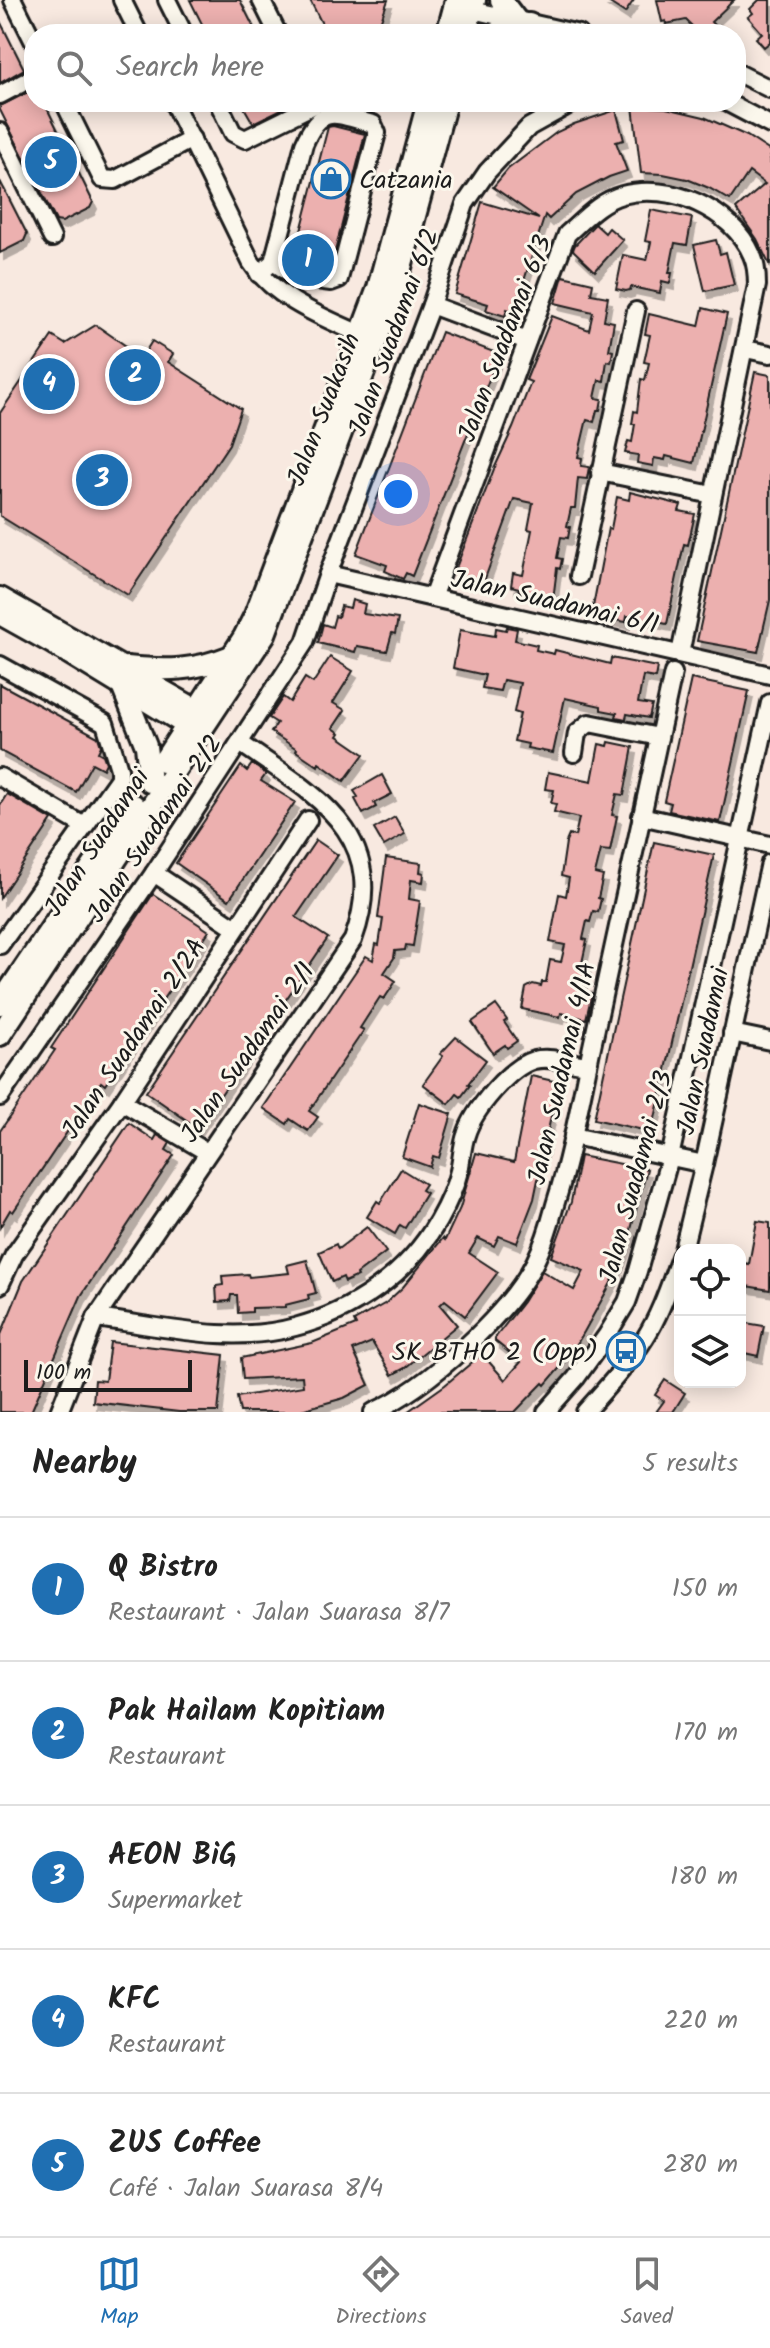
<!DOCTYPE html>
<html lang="en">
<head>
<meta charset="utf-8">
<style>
  :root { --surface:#fff; --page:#f6f6f6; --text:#222; --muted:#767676; --line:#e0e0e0; --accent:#1f6fb2 }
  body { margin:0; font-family:Kalam,sans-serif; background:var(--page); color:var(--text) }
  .controls { position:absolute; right:24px; bottom:24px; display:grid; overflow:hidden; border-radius:16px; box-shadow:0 4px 20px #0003 }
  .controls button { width:72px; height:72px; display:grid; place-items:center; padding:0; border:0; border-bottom:2px solid var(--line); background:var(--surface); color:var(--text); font:40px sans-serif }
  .scale { position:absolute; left:24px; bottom:20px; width:168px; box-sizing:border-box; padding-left:8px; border:4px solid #1c1c1c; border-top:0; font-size:22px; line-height:28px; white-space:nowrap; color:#1c1c1c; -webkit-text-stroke:6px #fbf7ec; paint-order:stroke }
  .you { position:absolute; left:398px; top:494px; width:28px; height:28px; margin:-20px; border:6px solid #fff; border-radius:50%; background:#1a73e8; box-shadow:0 0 0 12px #1a73e833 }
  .badge { display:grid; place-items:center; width:52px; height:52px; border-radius:50%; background:var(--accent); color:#fff; font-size:26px; font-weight:700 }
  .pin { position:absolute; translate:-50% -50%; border:4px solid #fff; box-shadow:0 2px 8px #0006 }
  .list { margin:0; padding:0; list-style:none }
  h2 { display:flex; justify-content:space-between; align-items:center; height:104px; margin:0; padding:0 32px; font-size:34px }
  h2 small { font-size:26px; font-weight:400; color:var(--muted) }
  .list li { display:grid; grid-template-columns:52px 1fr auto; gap:24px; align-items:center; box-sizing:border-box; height:144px; padding:0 32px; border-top:2px solid var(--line) }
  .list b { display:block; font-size:30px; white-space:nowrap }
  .list p { margin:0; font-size:26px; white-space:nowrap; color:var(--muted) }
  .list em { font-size:26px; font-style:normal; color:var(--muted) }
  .icon { flex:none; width:44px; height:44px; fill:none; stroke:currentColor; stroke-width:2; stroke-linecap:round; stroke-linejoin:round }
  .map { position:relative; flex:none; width:770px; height:1412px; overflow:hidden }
  .search { position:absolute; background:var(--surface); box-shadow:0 4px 20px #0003; left:24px; right:24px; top:24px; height:88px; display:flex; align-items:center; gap:20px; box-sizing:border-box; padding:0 28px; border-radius:32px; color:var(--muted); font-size:30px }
  .sheet { height:824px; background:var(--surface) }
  nav { display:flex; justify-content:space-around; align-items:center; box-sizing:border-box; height:112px; border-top:2px solid var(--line); background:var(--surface); font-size:22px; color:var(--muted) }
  nav a { display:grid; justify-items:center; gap:4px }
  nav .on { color:var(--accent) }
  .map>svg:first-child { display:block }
</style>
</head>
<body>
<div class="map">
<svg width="770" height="1412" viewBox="0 0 770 1412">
  <defs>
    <filter id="shadow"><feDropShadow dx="4" dy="7" stdDeviation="0" flood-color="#0004"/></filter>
  </defs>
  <rect width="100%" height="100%" fill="#f8e9e0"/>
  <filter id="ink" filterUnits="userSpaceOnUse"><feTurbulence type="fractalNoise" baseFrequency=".0125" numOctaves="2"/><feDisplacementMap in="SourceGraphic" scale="16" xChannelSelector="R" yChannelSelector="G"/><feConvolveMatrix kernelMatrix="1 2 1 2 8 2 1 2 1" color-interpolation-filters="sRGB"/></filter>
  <g filter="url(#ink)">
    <g fill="#ecb0af" stroke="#1c1c1c" stroke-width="2" filter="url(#shadow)">
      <path d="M190 0H240L257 34H207Z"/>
      <path d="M310 0H388L376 34H327Z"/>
      <path d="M605 0H634L625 13Z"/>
      <path d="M657 0H734L711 22 716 27 709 34H700L686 20 666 24V21L662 22Z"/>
      <path d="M759 0H770V42L764 47 756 38 762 33 748 17 753 13 750 9Z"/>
      <path d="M0 21 24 69 0 83Z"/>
      <path d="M34 89V102H44L93 202 90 208 62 222 56 221 0 110V106Z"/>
      <path d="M241 102H290V105L253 123Z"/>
      <path d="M633 106 666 108 704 117 747 136 770 151V266L757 239 736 209 765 184 749 172 730 200 709 188 687 179 663 174 641 173Z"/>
      <path d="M616 110 624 140 616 142 627 171 609 177 576 194 549 219 545 215 514 312 507 309 505 316 486 310 488 304 455 294 482 202 539 219 493 187 508 169 557 132 574 124Z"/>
      <path d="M333 126 365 134 330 271 293 262 328 127Z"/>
      <path d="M0 181 27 234 24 241 0 253Z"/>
      <path d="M651 210 692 218 687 245 675 243 669 273H672L670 283 662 281 660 293 631 287 630 290 626 291 616 289 623 255 647 260 651 242 645 241Z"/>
      <path d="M595 224 605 233 609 228 623 240 595 271 573 250 575 245Z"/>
      <path d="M716 240 720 254 726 252 734 285 705 291 694 245Z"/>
      <path d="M563 276 593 283 591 294 608 297 604 320 614 322 609 350 613 351 611 362 607 361 604 381 599 380 595 398 602 399 600 410H597L594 422 587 420 586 423 578 457 582 458 581 466 589 467 587 479 578 478 575 508H571L567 526 570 527 568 538 561 537 557 558 562 559 560 569 557 568 553 600 525 594V592L518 591 519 588 511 586 513 573 523 575 532 530 528 529 533 503 514 499 483 584 454 573 494 469 513 428 531 382 526 380 552 316 589 330 593 312 555 303Z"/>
      <path d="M703 308 727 314 694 463 666 456 665 460 654 458 653 466 637 463 638 455 625 453 628 441 632 442 635 424H632L634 411 637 412 641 379 645 380 649 363 644 362 650 335 645 334 649 314 699 326Z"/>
      <path d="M96 325 142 357 152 341 173 354 168 362 241 409 229 444 128 595 0 516V413L52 336 65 344Z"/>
      <path d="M441 332 499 354 412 576 406 573 403 579 385 571 387 565 356 554Z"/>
      <path d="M755 372 770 375V600L758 652 697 641Z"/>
      <path d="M630 492 681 505 679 511 695 514 688 545 684 544 667 624 627 616 626 622 604 618 605 614 592 612 608 528 611 529 617 497 629 500Z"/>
      <path d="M352 600 365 604 363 614 398 619 395 634 392 633 387 651 357 646 355 652 318 643 323 624 332 627 335 616 338 617 341 606 350 608Z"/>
      <path d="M507 627 517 629 515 640 537 645 536 650 554 654 555 650 610 664 611 658 657 667 655 678 643 676 638 703 652 705 649 718 627 714 626 719 616 717 617 713 601 710V706L565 698 553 753 527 748 528 744 514 741 520 714 514 712 520 683 503 680 500 691 482 688 485 675 453 668 460 630 495 636 496 628 506 630Z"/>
      <path d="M330 657 353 671 333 703 345 710 333 728 340 733 338 736 364 754 344 781 319 763 318 766 296 751 297 749 271 732 277 723 269 718 283 697 290 702 305 678 313 683Z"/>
      <path d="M691 679 749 691 720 822 669 811 671 803 664 801Z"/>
      <path d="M0 684 98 737 101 746 98 752 103 755 106 763 103 769 92 763 76 792 0 751Z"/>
      <path d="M609 742 633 747 624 795 617 794 612 815 617 816 610 851 601 850 595 874 603 876 598 898 601 899 598 912 593 911 590 922 587 921 583 939 587 940 582 963 587 964 581 990 592 993 586 1019 561 1013 560 1017 522 1009 526 988 533 984 541 986 542 982H546L550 960 561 962 565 945 550 942 559 894 566 896 569 878 561 876 566 842 569 835 575 836 579 818 554 812 556 804 551 803 554 790 545 789 548 772 592 781 599 744 608 746Z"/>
      <path d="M252 764 266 774 261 781 295 802 229 900 176 863 241 766 247 771Z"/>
      <path d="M382 775 392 794 374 803 376 807 363 814 355 799 358 797 354 791Z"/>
      <path d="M7 794 52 820 0 898V805Z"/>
      <path d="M395 817 405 834 384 846 374 829Z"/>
      <path d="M316 840 338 855 296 917 328 938 198 1128 146 1092Z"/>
      <path d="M654 842 714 855 652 1132 594 1119Z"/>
      <path d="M386 858 421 863 420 872 424 873 423 882 411 880 409 899 420 901 413 946 406 945 405 950 395 951 394 958 384 973 396 981 384 999 380 997 360 1028 364 1030 309 1111 318 1117 308 1131 290 1119 287 1124 263 1108 366 956 373 960 376 944 379 945 383 919 378 918Z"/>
      <path d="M153 894 209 931 105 1085 101 1082 13 1212 10 1210 0 1227V1131L55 1050 51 1048Z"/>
      <path d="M496 1005 507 1020 504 1022 517 1041 507 1048 505 1045 493 1053 472 1022Z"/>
      <path d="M456 1037 486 1060 468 1084 470 1085 461 1097 457 1094 449 1104 423 1084 443 1056 440 1054Z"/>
      <path d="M531 1076 558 1082 534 1199 517 1243 499 1236 494 1246 478 1238 469 1253 498 1272 465 1316 445 1300 440 1305 457 1325 405 1368 392 1375 372 1342 353 1350 369 1385 344 1398 294 1412H240L237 1397 303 1386 302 1376 243 1379 241 1358 312 1343 356 1325 354 1321 386 1303 403 1287 443 1238 445 1240 460 1208 476 1153 514 1162Z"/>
      <path d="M419 1103 452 1114 439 1158 433 1156 430 1167 402 1157Z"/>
      <path d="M129 1123 154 1140 157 1135 170 1143 166 1150 174 1155 81 1296 31 1412H0V1337L23 1281Z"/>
      <path d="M580 1156 647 1169 629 1237 616 1274 584 1332 569 1357 545 1385 543 1383 515 1412H407L445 1385 482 1354 505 1380 521 1362 495 1341V1338L523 1302 542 1271 574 1290 584 1271 551 1257 571 1202Z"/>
      <path d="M401 1169 425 1184 421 1190 426 1193 405 1228 400 1225 395 1234 367 1217 377 1201 380 1203Z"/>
      <path d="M757 1221 770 1223V1290L740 1285V1262L749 1264Z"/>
      <path d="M367 1227 386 1252 357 1274 358 1276 345 1282 343 1277 332 1282 319 1252 336 1244 338 1249Z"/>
      <path d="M307 1260 316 1293 308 1295 309 1299 285 1305V1307L252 1308V1312L238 1313 237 1295H231L230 1301 217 1302 216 1286 223 1285 222 1276 248 1274 249 1277 289 1273 287 1265Z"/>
      <path d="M740 1322 764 1326 758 1356 740 1352Z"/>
      <path d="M110 1342 224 1355 218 1412H179L93 1402 95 1380 105 1381Z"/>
      <path d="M665 1380 685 1393 673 1412H656L664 1401 655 1395Z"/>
    </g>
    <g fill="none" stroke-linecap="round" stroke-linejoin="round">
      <g stroke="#1c1c1c" stroke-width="22">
        <g id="minor">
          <path d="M13 0 34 42"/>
          <path d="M122 0 139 34"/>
          <path d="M167 0 184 34"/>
          <path d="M261 0 278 34"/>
          <path d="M463 8 579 34"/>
          <path d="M736 72 770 89"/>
          <path d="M0 95 34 77"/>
          <path d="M64 102 102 179 115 180 192 139"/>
          <path d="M173 102 251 262C276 300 323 317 362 335"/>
          <path d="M218 102 233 133 245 139 314 105"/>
          <path d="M726 102 770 125"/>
          <path d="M0 132 52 238"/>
          <path d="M259 274 273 262 304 144C322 102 336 115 373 124L377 133 339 279 331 282 296 277 273 262"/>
          <path d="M431 305 527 341"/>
          <path d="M745 349 770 354"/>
          <path d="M600 472 713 495"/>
          <path d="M328 574 770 675"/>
          <path d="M579 576 636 311"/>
          <path d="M432 598 567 234C584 219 600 201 622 195 670 182 732 209 752 255 756 264 757 275 757 285L680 654"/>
          <path d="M0 665 105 723 119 769V778L0 945"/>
          <path d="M574 753 577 733 589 723 659 737"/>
          <path d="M0 777 84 826"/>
          <path d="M641 816 770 845"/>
          <path d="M154 873 236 928"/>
          <path d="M732 1033 770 1041"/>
          <path d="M0 1097 154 873 305 642 328 574 431 305 465 204 487 172 529 127 574 102"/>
          <path d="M122 1102 207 1152"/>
          <path d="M573 1136 704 1164"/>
          <path d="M683 1250 704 1164 770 863"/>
          <path d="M0 1285 14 1255 122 1102 308 820"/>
          <path d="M96 1318C160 1326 231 1345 295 1327 353 1312 408 1274 438 1221 447 1205 455 1188 459 1171 462 1159 462 1146 466 1135 473 1111 509 1067 534 1060 550 1056 571 1063 588 1065"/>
          <path d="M59 1412 96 1318 353 940C392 834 315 795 240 743"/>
          <path d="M373 1412C427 1388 509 1314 535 1262 544 1244 550 1224 555 1205 571 1154 580 1103 591 1051 618 925 645 799 673 673"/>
          <path d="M546 1412 576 1378 607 1335 627 1302 638 1271 670 1157 770 703"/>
          <path d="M585 1412C606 1388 628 1365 645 1338 661 1313 670 1284 680 1257"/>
        </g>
      </g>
      <g stroke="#1c1c1c" stroke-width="26">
        <g id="major">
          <path d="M501 0 517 21"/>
          <path d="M447 34 456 0"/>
          <path d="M465 34 475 0"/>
          <path d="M494 34 506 28 529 24"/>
          <path d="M0 598 209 717"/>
          <path d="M0 614 52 643 196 731"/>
          <path d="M127 667C166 671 194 671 231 656"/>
          <path d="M122 686 146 746 150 782"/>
          <path d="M163 762 244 637 255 615 378 288 428 102"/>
          <path d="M0 1004 134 805"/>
          <path d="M0 1035 265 634 394 293 446 102"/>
        </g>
      </g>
      <use href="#minor" stroke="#fbf7ec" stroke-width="16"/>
      <use href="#major" stroke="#fbf7ec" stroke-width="20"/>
    </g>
  </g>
  <defs>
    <g id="shop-ring" transform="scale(2)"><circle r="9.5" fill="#fbf7ec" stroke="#1f6fb2" stroke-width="1.5"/><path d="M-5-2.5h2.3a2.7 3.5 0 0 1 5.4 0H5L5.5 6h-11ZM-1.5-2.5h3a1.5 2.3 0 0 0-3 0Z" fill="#1f6fb2"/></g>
    <g id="bus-ring" transform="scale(2)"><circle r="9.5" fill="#fbf7ec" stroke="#1f6fb2" stroke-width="1.5"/><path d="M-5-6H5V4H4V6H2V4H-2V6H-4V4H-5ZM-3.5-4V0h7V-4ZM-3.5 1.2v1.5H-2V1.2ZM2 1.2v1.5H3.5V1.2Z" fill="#1f6fb2"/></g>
  </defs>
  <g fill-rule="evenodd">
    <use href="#shop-ring" x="331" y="179"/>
    <use href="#bus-ring" x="626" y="1351"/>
  </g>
  <g text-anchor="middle" stroke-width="6" stroke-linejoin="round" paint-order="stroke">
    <g font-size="26" fill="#1c1c1c" stroke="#fbf7ec" text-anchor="start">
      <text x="359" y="188">Catzania</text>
      <text x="598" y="1360" text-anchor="end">SK BTHO 2 (Opp)</text>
    </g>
    <g font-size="26" fill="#1c1c1c" stroke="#fbf7ec">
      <text transform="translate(393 332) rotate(-70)" y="9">Jalan Suadamai 6/2</text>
      <text transform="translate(504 338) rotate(-69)" y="9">Jalan Suadamai 6/3</text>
      <text transform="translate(323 409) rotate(-69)" y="9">Jalan Suakasih</text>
      <text transform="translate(555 601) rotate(13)" y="9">Jalan Suadamai 6/1</text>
      <text transform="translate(154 828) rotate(-56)" y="9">Jalan Suadamai 2/2</text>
      <text transform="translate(96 842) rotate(-57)" y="9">Jalan Suadamai</text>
      <text transform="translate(133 1038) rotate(-56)" y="9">Jalan Suadamai 2/2A</text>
      <text transform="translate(702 1051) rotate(-78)" y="9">Jalan Suadamai</text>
      <text transform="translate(247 1052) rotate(-55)" y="9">Jalan Suadamai 2/1</text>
      <text transform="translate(561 1073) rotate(-77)" y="9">Jalan Suadamai 4/1A</text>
      <text transform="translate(635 1177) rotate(-75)" y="9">Jalan Suadamai 2/3</text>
    </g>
  </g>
</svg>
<div class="controls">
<button><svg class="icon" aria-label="locate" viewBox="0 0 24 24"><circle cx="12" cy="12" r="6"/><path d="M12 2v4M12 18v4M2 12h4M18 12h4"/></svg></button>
<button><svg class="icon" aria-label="layers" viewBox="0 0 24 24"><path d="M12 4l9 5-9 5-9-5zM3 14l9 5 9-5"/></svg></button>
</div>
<div class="scale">100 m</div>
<div class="you"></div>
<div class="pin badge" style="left:308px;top:260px">1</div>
<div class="pin badge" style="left:135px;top:375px">2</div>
<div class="pin badge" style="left:102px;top:480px">3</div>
<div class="pin badge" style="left:49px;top:384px">4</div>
<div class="pin badge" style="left:51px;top:162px">5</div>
<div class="search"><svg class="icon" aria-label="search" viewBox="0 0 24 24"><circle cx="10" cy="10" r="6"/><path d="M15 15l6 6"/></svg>Search here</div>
</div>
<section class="sheet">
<h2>Nearby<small>5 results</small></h2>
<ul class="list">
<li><span class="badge">1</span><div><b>Q Bistro</b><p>Restaurant · Jalan Suarasa 8/7</p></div><em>150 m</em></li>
<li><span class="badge">2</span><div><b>Pak Hailam Kopitiam</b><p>Restaurant</p></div><em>170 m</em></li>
<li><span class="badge">3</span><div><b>AEON BiG</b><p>Supermarket</p></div><em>180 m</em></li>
<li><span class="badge">4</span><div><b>KFC</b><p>Restaurant</p></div><em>220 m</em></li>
<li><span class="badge">5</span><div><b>ZUS Coffee</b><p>Café · Jalan Suarasa 8/4</p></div><em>280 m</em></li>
</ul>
</section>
<nav>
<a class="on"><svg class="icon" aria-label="map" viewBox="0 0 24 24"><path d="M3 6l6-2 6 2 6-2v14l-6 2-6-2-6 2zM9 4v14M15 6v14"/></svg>Map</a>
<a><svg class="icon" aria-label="directions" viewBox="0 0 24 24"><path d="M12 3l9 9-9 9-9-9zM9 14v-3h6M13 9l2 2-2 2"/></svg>Directions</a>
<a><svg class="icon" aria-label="saved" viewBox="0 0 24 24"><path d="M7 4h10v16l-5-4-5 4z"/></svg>Saved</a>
</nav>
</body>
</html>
